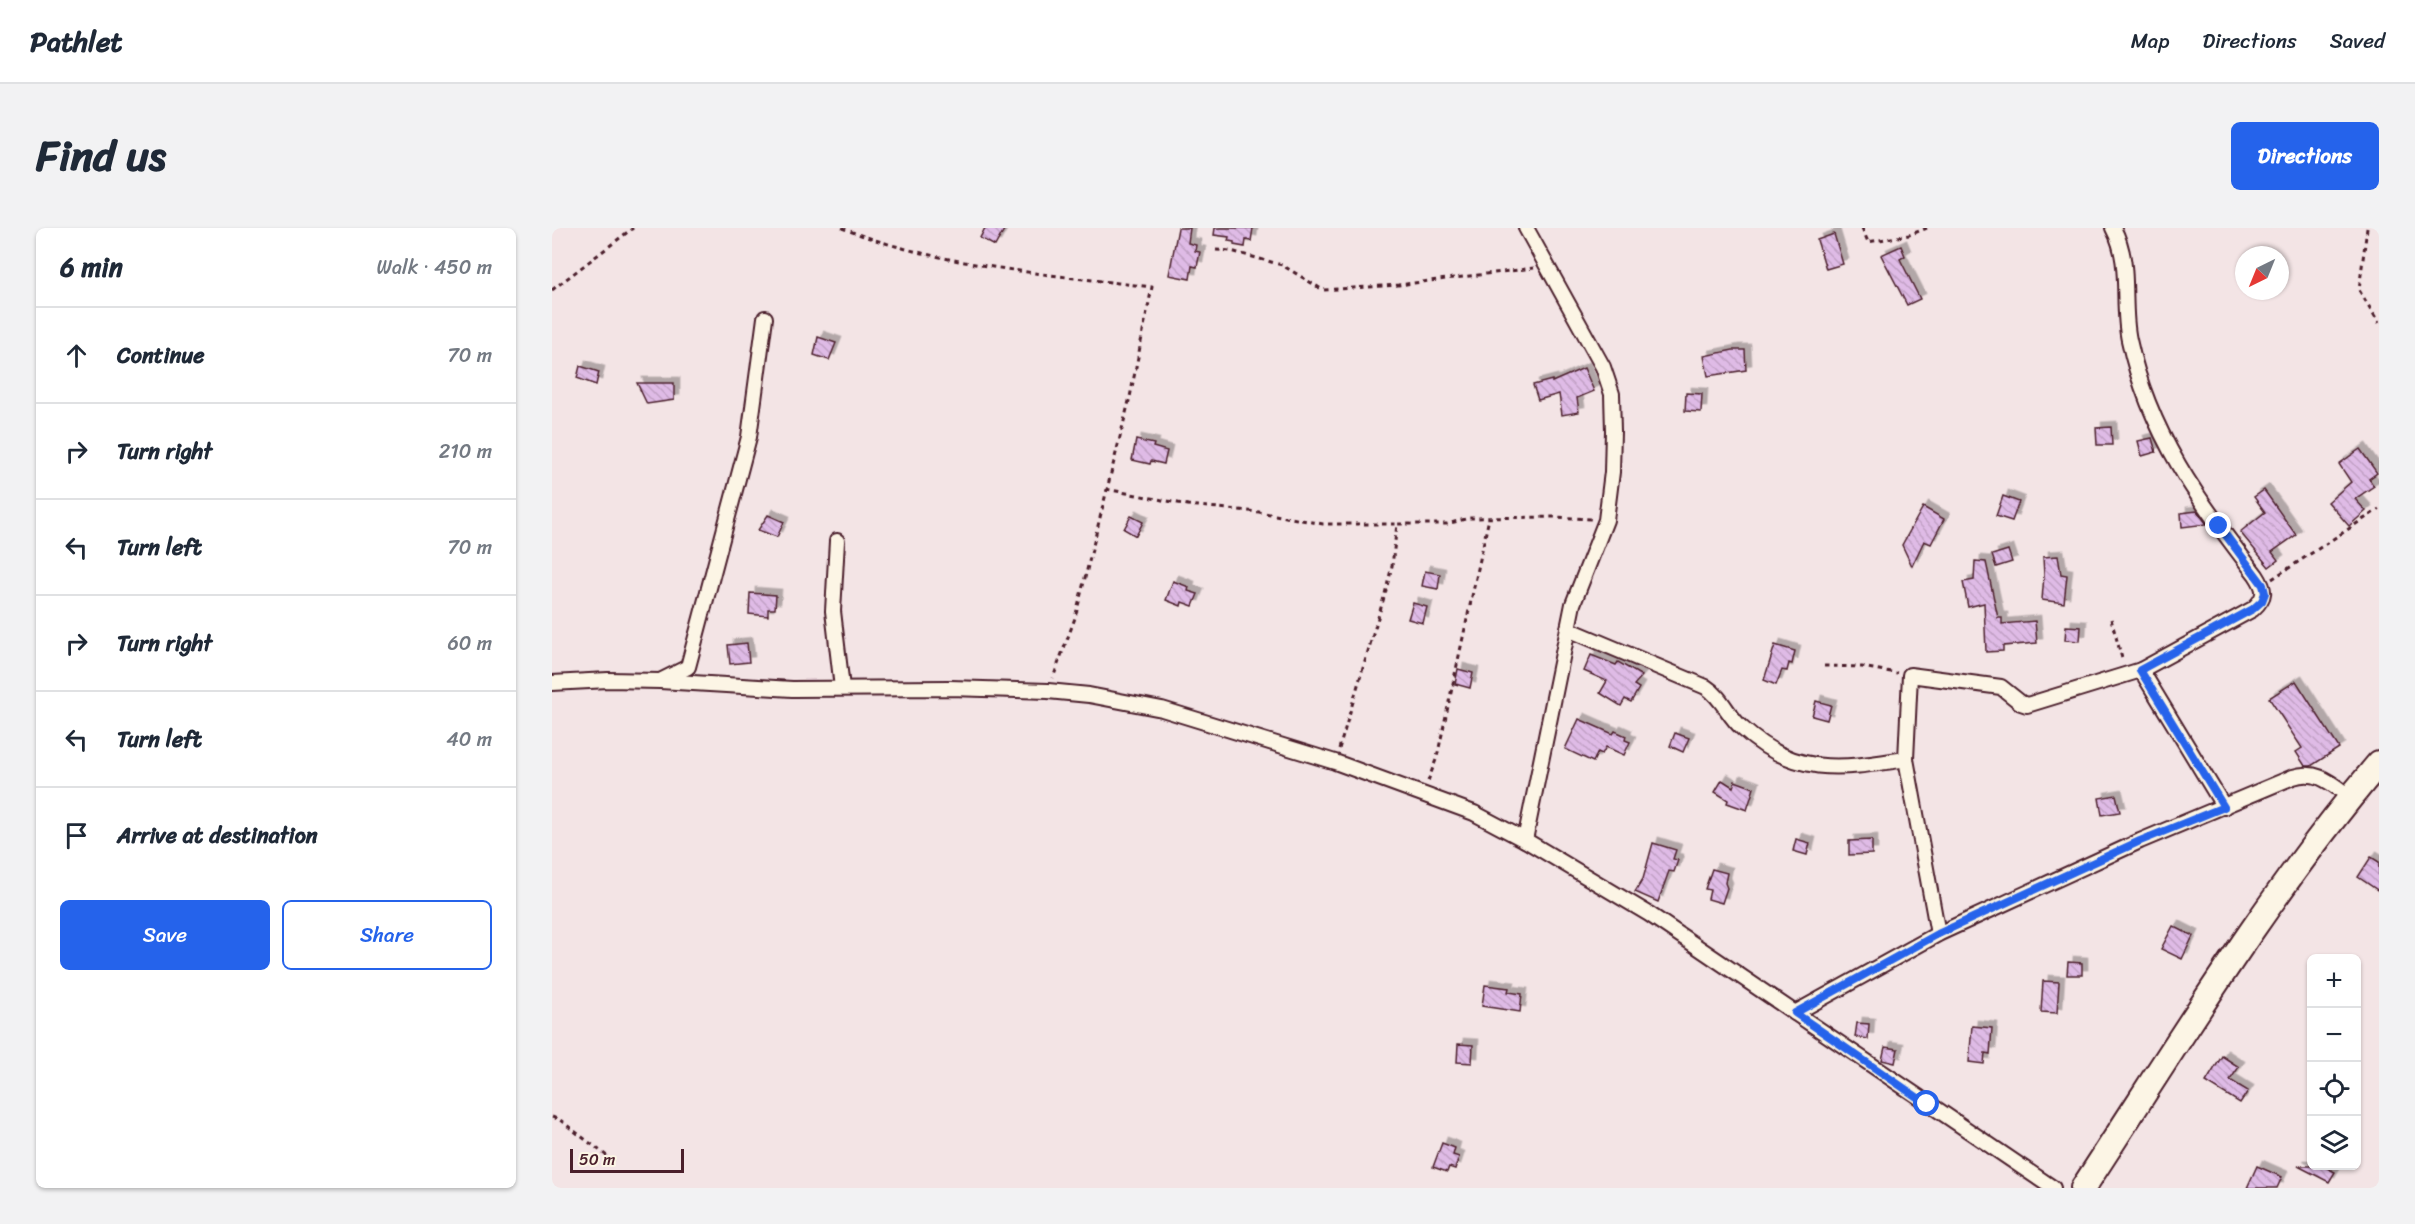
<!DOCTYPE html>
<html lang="en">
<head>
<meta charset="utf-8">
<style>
  :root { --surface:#fff; --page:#f2f2f3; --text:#1f2937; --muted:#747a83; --line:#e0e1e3; --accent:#2563eb }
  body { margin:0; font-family:Sriracha,sans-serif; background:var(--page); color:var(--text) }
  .controls { position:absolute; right:18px; bottom:18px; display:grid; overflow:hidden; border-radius:9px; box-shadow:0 2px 4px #0004 }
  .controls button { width:54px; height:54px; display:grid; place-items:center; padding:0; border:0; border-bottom:2px solid var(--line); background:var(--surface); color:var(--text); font:30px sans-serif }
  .compass { position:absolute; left:1683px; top:18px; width:54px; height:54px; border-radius:50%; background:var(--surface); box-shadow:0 2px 4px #0004; rotate:223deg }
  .scale { position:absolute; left:18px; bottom:15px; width:114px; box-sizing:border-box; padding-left:6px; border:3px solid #4a1f2b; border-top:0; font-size:16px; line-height:21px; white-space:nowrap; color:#4a1f2b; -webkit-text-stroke:4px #fcf5e5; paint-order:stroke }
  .stop { position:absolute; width:18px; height:18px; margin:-14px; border:4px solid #2563eb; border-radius:50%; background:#fff }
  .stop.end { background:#2563eb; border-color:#fff; box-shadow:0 2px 6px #0008 }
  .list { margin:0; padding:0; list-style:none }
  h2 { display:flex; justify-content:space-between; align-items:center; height:78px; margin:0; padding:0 24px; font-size:26px }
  h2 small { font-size:20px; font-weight:400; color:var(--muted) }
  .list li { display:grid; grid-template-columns:39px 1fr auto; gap:18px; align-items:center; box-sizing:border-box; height:96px; padding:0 24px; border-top:2px solid var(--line) }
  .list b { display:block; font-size:22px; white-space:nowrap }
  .list em { font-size:20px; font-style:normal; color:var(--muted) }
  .actions { display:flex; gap:12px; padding:18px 24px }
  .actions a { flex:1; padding:14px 0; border:2px solid var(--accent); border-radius:9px; text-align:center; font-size:21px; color:var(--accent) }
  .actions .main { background:var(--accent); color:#fff }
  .icon { flex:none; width:33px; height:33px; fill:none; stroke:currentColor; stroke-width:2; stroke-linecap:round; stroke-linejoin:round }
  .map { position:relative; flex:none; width:1827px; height:960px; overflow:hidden; border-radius:9px }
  header { display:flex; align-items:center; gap:36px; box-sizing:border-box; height:84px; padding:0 30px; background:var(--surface); border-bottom:2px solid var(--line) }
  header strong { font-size:28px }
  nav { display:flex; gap:33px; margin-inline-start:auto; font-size:21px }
  .intro { display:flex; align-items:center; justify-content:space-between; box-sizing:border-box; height:144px; padding:0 36px }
  h1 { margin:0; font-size:42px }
  .button { padding:15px 27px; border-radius:9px; background:var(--accent); color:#fff; font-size:21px; font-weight:700 }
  main { display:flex; gap:36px; padding:0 36px }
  aside { flex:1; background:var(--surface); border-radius:9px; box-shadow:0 2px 4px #0004 }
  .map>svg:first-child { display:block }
</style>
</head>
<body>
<header>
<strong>Pathlet</strong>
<nav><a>Map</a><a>Directions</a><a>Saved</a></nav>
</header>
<div class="intro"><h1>Find us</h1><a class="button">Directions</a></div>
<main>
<aside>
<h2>6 min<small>Walk · 450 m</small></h2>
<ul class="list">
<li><svg class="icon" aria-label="ahead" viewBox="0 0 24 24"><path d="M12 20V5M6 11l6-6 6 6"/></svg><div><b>Continue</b></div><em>70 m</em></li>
<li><svg class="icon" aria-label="right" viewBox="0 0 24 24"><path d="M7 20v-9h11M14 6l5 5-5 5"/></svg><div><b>Turn right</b></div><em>210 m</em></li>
<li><svg class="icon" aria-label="left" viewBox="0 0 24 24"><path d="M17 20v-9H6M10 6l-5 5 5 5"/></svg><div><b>Turn left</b></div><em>70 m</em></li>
<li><svg class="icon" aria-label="right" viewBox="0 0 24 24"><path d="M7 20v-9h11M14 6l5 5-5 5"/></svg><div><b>Turn right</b></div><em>60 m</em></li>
<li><svg class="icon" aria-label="left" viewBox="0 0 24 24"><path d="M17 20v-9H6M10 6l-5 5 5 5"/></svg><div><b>Turn left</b></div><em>40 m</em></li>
<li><svg class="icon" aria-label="arrive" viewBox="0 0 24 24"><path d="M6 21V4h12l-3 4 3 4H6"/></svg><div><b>Arrive at destination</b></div></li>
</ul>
<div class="actions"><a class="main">Save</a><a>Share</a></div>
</aside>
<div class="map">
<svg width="1827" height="960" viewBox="0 0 1827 960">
  <defs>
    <pattern id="building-back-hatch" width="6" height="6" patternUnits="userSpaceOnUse" patternTransform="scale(1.5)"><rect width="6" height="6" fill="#dfbbe6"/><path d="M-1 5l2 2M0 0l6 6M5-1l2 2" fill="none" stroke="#c1a0c5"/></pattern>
    <filter id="shadow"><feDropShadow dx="5.5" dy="-5.5" stdDeviation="0" flood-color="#0004"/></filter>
  </defs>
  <rect width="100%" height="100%" fill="#f3e4e5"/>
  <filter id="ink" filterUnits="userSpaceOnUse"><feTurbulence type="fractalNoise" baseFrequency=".0167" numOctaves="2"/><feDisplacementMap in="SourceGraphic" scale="12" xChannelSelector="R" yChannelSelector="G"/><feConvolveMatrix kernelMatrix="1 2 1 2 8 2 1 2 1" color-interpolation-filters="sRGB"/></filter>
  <g filter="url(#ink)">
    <g fill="url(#building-back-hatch)" stroke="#4a1f2b" stroke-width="1.5" filter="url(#shadow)">
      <path d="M433 0H453L443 18 428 10Z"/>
      <path d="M626 0H638L636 15 644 17 643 23 648 24 645 39 640 38 638 51 617 47Z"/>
      <path d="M663 0H701L699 13 694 12 693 19 682 17V14L676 13 677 9 662 7Z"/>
      <path d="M1282 6 1291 36 1274 41 1265 12Z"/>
      <path d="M1349 18 1353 28 1348 31 1368 71 1355 77 1329 27Z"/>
      <path d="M266 109 284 115 277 132 262 127Z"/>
      <path d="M1181 122H1193L1194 142 1156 148 1152 128Z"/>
      <path d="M28 138 47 144 44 157 25 150Z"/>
      <path d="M1032 140 1042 163 1025 170 1027 184 1010 187 1007 166 986 172 981 157 1000 152V154Z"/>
      <path d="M85 155H122V172L95 176Z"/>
      <path d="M1134 165 1150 166 1149 184 1133 183Z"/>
      <path d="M1559 199 1560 217H1545L1544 200Z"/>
      <path d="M1600 210 1604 224 1590 228 1586 213Z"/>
      <path d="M584 212 602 216 601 219 615 223 612 236 599 233 598 236 580 232Z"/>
      <path d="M1808 221 1825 245 1817 251 1822 258 1803 271 1814 283 1797 298 1776 274 1799 254 1787 236Z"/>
      <path d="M1712 262 1744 307 1720 324 1726 332 1717 339 1688 304 1713 284 1702 269Z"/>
      <path d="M1451 268 1467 274 1460 293 1444 288Z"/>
      <path d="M1371 279 1392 291 1379 316 1372 313 1360 338 1350 317Z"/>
      <path d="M1645 283 1655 296 1630 299 1629 285Z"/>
      <path d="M216 287 232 294 225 309 206 302Z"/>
      <path d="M579 288 591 294 584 308 572 301Z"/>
      <path d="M1456 322 1460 334 1444 339 1440 327Z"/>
      <path d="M1506 328 1509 346 1515 347 1512 375 1490 372 1492 347 1491 329Z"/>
      <path d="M1423 333 1434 334 1446 390H1450V396L1483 393 1485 415 1451 418V423L1434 424 1432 375 1416 379 1411 354 1422 352Z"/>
      <path d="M873 343 888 346 886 361 870 358Z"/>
      <path d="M621 353 637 359 636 363 646 366 641 378 630 374 629 378 614 372Z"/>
      <path d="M198 365 224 367 223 381H216V388L197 386Z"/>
      <path d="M861 375 875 379 871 395 856 391Z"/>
      <path d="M1514 398 1529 399 1528 413 1513 412Z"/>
      <path d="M195 415 197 434 178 436 176 417Z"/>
      <path d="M1223 417 1243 423 1240 436 1237 435 1235 443 1230 442 1224 457 1212 452Z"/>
      <path d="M1039 427 1064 437 1066 434 1090 448 1082 457 1087 460 1079 474 1073 471 1069 478 1048 465 1055 453 1032 443Z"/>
      <path d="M906 441 921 445 918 460 903 456Z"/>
      <path d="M1744 453 1787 520 1759 538H1753L1744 524 1750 520 1717 470Z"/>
      <path d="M1264 473 1279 477 1275 492 1260 488Z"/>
      <path d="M1027 491 1061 506 1063 503 1074 508 1073 512 1078 514 1072 527 1054 519 1050 526 1046 524 1041 534 1013 521Z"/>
      <path d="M1123 505 1137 510 1131 524 1118 518Z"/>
      <path d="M1170 552 1181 559 1183 553 1202 560 1195 582 1175 575 1176 572 1163 564Z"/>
      <path d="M1564 567 1568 584 1550 587 1547 570Z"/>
      <path d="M1244 611 1258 615 1255 627 1241 623Z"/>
      <path d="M1320 612V626L1297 627V613Z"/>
      <path d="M1101 615 1124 622 1121 631 1126 632 1122 644 1117 643 1106 674 1083 664 1091 651Z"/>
      <path d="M1819 629 1827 634V663L1806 649Z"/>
      <path d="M1160 641 1175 645 1173 655 1175 660 1170 675 1156 671 1158 662 1153 661Z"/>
      <path d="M1621 698 1641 708 1630 731 1609 721Z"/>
      <path d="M1516 734 1530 735V747H1515Z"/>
      <path d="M1491 753 1507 754 1505 785 1489 784Z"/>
      <path d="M933 757 957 760 956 764 970 766 968 784 930 778Z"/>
      <path d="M1305 795 1317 796 1316 811 1303 809Z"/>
      <path d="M1420 798 1440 800 1438 826 1433 825 1432 836 1417 834Z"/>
      <path d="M906 816 921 817 920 835 905 834Z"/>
      <path d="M1333 819 1346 821 1343 835 1330 832Z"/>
      <path d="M1670 828 1687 839 1678 852 1696 863 1688 875 1654 854Z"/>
      <path d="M890 915 903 920 901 927 907 929 903 941 897 939 895 944 881 939Z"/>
      <path d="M1705 938 1730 949 1725 960H1695Z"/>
      <path d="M1746 938H1771L1783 944 1777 954Z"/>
    </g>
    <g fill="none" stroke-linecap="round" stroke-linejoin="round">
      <g stroke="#4a1f2b" stroke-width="18">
        <g id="street">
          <path d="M1561 0C1580 35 1569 75 1577 112 1597 205 1647 274 1704 347 1714 362 1714 369 1701 381L1589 442 1672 579"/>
          <path d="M285 313 281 383 290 460"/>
          <path d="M1016 401 1154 459C1170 469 1176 488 1190 500 1243 549 1289 541 1354 531L1358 447 1449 459 1469 475 1475 477 1589 442"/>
          <path d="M110 452 136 439 197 209 213 90"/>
          <path d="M0 455 56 452 108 453 240 461 398 460 496 463 537 467 610 481 783 534 922 585 973 612 1097 686 1501 960"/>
          <path d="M1354 531 1386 706"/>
          <path d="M973 612 1021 376 1054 292 1060 244 1061 203 1060 166 1051 139 974 0"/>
          <path d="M1243 785 1386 706 1588 613 1741 549C1765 541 1779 555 1798 569"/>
        </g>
      </g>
      <g stroke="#4a1f2b" stroke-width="28">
        <path id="highway" d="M1531 960C1626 815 1715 667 1827 535"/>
      </g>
      <g stroke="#4a1f2b" stroke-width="3" stroke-dasharray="4.5 4.5" stroke-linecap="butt">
        <path d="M290 0C389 39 495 46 600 59L578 169 523 390 501 450"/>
        <path d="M1310 0 1316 14 1357 7 1375 0"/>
        <path d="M1815 0 1807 62 1827 95"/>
        <path d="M664 22 679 23 730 37 771 62 846 57 982 40"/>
        <path d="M0 62 81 0"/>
        <path d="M554 261 636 277 707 284 771 296H845"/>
        <path d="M1720 351 1827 281"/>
        <path d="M1559 391 1571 434"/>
        <path d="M1272 438 1310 439 1345 445"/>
        <path d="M787 521 833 366 840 338 845 296H895L917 290 1005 289 1040 291"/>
        <path d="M876 553 885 529 937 290"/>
        <path d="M0 889 8 892 64 935"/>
      </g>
      <use href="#street" stroke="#fcf5e5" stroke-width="14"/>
      <use href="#highway" stroke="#fcf5e5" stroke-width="24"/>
    </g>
  </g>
  <g fill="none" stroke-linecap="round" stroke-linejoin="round" filter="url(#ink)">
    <path stroke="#2563eb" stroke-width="8" d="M1375 876 1243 785 1386 706 1588 613 1672 579 1588 442 1701 381 1710 373 1713 365 1711 357 1667 298"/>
  </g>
</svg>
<div class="controls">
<button>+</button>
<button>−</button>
<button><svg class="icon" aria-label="locate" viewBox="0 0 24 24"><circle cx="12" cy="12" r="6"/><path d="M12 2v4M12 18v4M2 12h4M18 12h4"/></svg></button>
<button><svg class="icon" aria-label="layers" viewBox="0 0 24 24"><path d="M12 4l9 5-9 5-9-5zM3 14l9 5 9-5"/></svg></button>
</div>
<svg class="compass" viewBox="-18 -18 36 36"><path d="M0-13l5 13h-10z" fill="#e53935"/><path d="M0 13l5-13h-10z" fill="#747a83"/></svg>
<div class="scale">50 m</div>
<div class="stop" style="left:1375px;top:876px"></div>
<div class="stop end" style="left:1667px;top:298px"></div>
</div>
</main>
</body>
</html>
